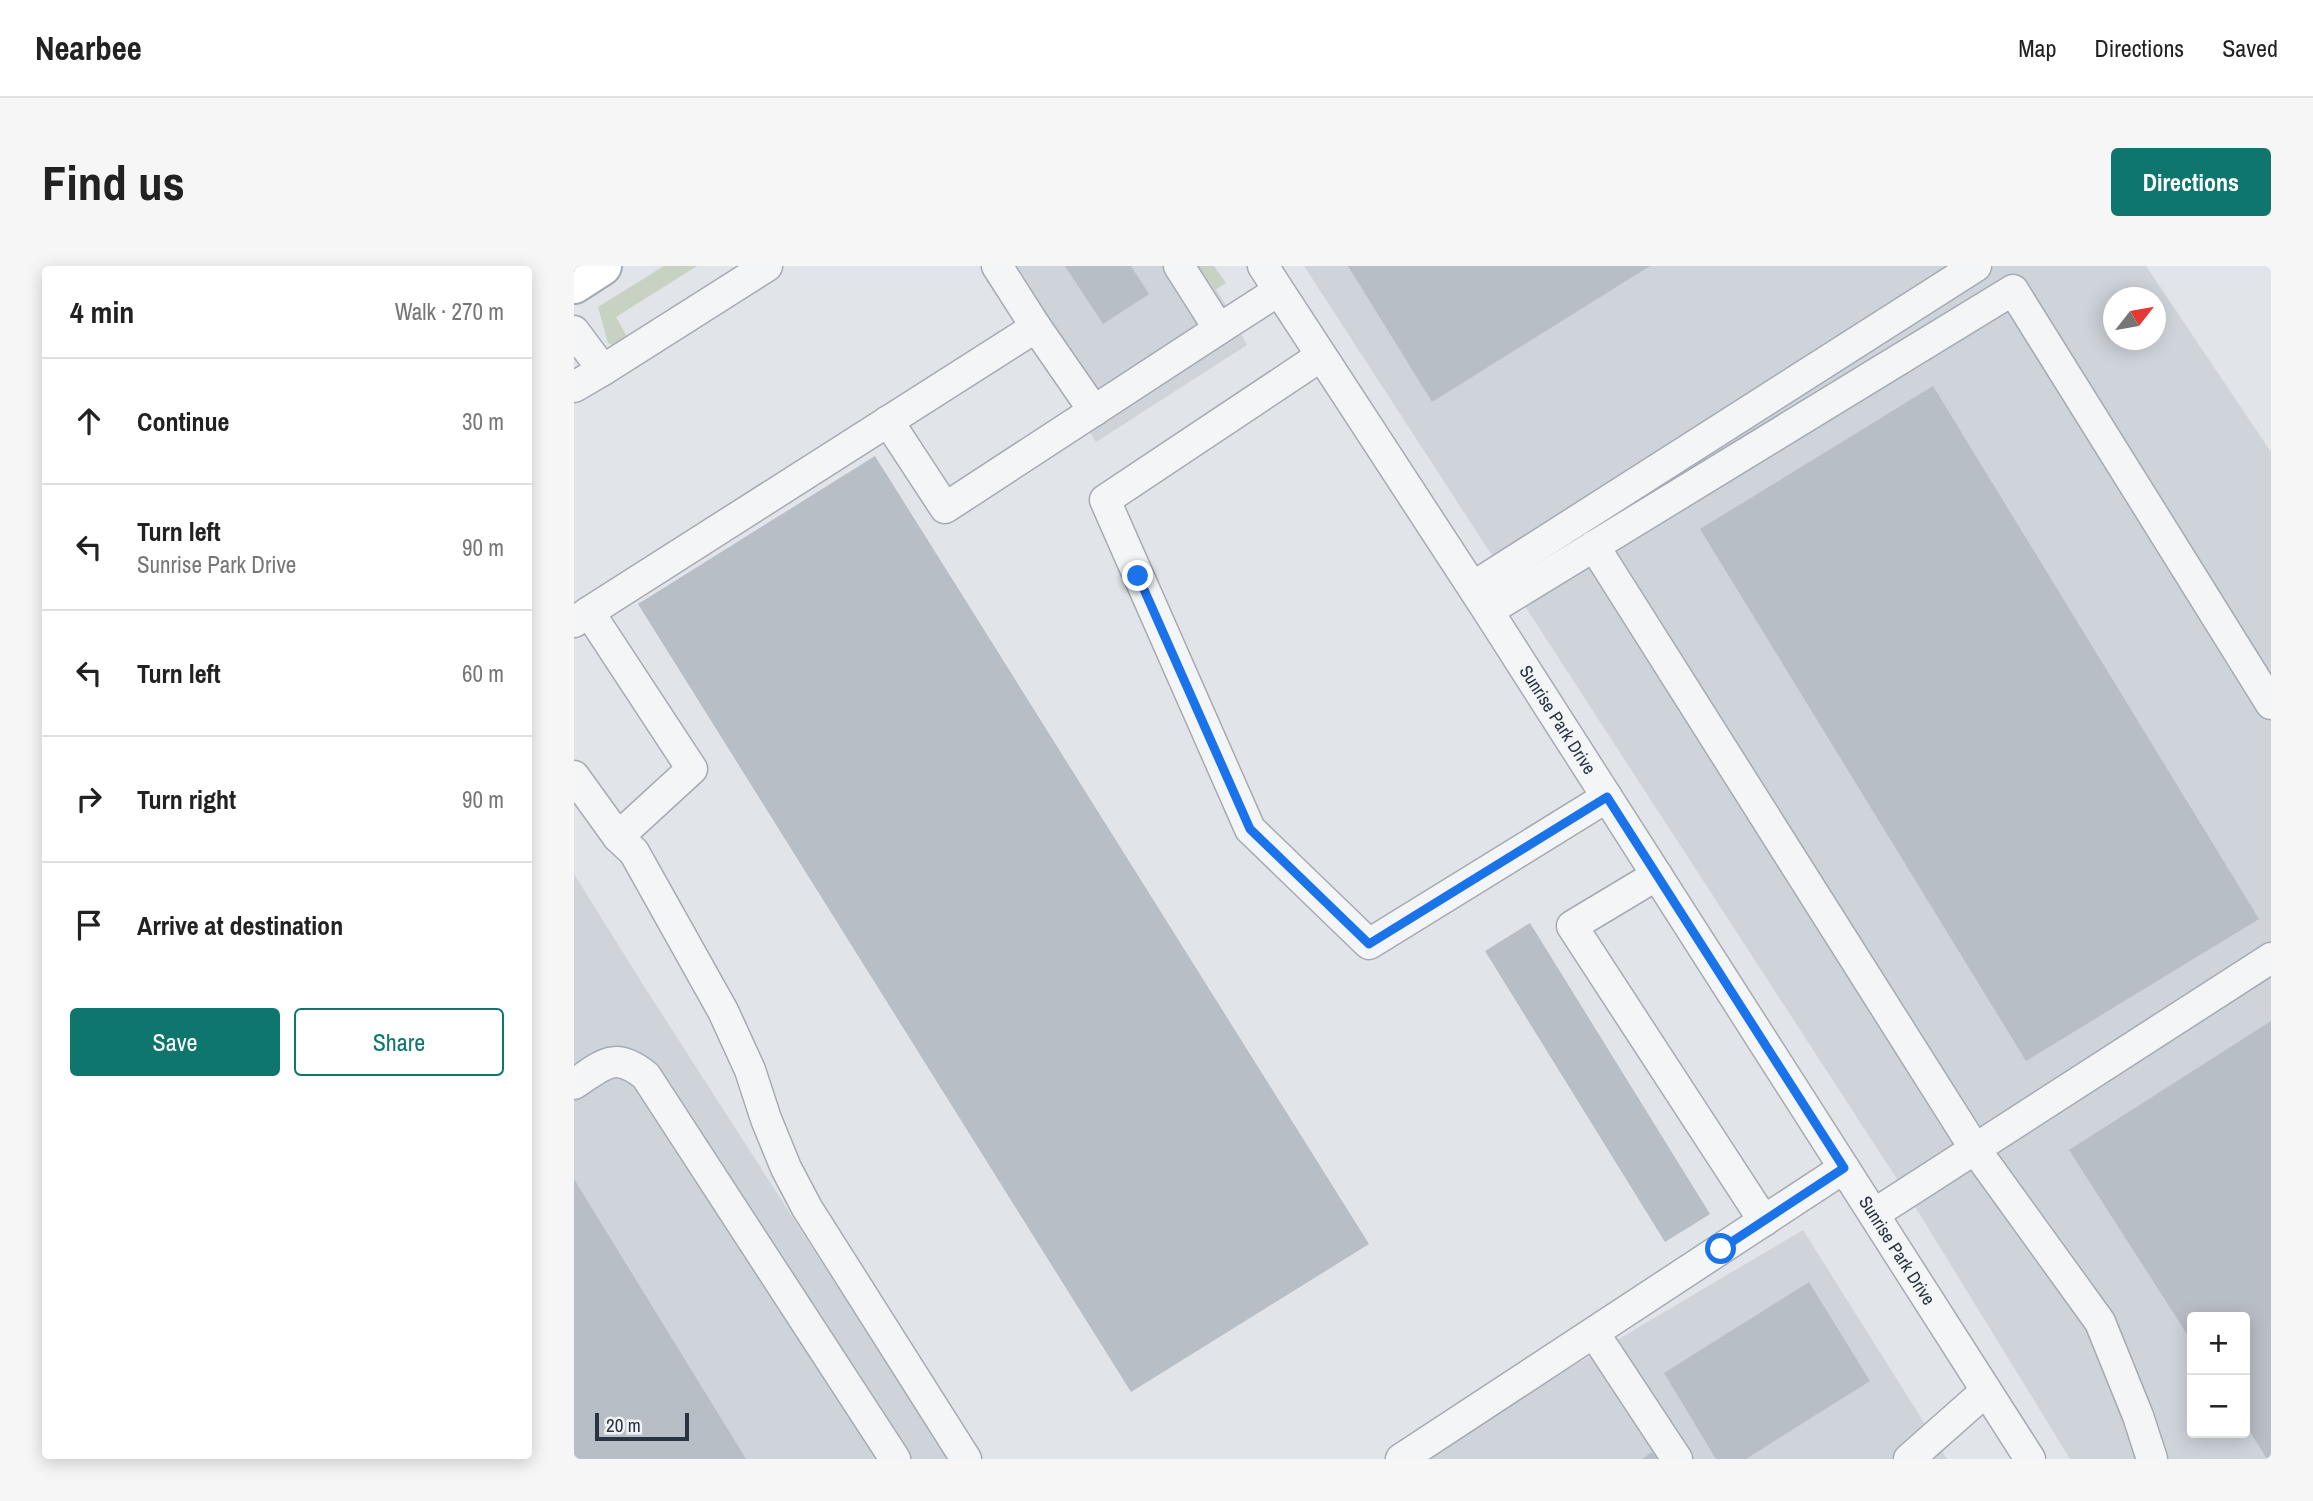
<!DOCTYPE html>
<html lang="en">
<head>
<meta charset="utf-8">
<style>
  :root { --surface:#fff; --page:#f6f6f6; --text:#222; --muted:#767676; --line:#e0e0e0; --accent:#0f766e }
  body { margin:0; font-family:"Archivo Narrow",sans-serif; background:var(--page); color:var(--text) }
  .controls { position:absolute; right:21px; bottom:21px; display:grid; overflow:hidden; border-radius:7px; box-shadow:0 4px 18px #0003 }
  .controls button { width:63px; height:63px; display:grid; place-items:center; padding:0; border:0; border-bottom:2px solid var(--line); background:var(--surface); color:var(--text); font:35px sans-serif }
  .compass { position:absolute; left:1529px; top:21px; width:63px; height:63px; border-radius:50%; background:var(--surface); box-shadow:0 4px 18px #0003; rotate:59deg }
  .scale { position:absolute; left:21px; bottom:18px; width:94px; box-sizing:border-box; padding-left:7px; border:4px solid #2a3340; border-top:0; font-size:19px; line-height:24px; white-space:nowrap; color:#2a3340; -webkit-text-stroke:5px #f0f3f6; paint-order:stroke }
  .stop { position:absolute; width:21px; height:21px; margin:-16px; border:5px solid #1a73e8; border-radius:50%; background:#fff }
  .stop.end { background:#1a73e8; border-color:#fff; box-shadow:0 2px 7px #0008 }
  .list { margin:0; padding:0; list-style:none }
  h2 { display:flex; justify-content:space-between; align-items:center; height:91px; margin:0; padding:0 28px; font-size:30px }
  h2 small { font-size:23px; font-weight:400; color:var(--muted) }
  .list li { display:grid; grid-template-columns:46px 1fr auto; gap:21px; align-items:center; box-sizing:border-box; height:126px; padding:0 28px; border-top:2px solid var(--line) }
  .list b { display:block; font-size:26px; white-space:nowrap }
  .list p { margin:0; font-size:23px; white-space:nowrap; color:var(--muted) }
  .list em { font-size:23px; font-style:normal; color:var(--muted) }
  .actions { display:flex; gap:14px; padding:21px 28px }
  .actions a { flex:1; padding:16px 0; border:2px solid var(--accent); border-radius:7px; text-align:center; font-size:24px; color:var(--accent) }
  .actions .main { background:var(--accent); color:#fff }
  .icon { flex:none; width:38px; height:38px; fill:none; stroke:currentColor; stroke-width:2; stroke-linecap:round; stroke-linejoin:round }
  .map { position:relative; flex:none; width:1697px; height:1193px; overflow:hidden; border-radius:7px }
  header { display:flex; align-items:center; gap:42px; box-sizing:border-box; height:98px; padding:0 35px; background:var(--surface); border-bottom:2px solid var(--line) }
  header strong { font-size:33px }
  nav { display:flex; gap:38px; margin-inline-start:auto; font-size:24px }
  .intro { display:flex; align-items:center; justify-content:space-between; box-sizing:border-box; height:168px; padding:0 42px }
  h1 { margin:0; font-size:49px }
  .button { padding:18px 32px; border-radius:7px; background:var(--accent); color:#fff; font-size:24px; font-weight:700 }
  main { display:flex; gap:42px; padding:0 42px }
  aside { flex:1; background:var(--surface); border-radius:7px; box-shadow:0 4px 18px #0003 }
  .map>svg:first-child { display:block }
</style>
</head>
<body>
<header>
<strong>Nearbee</strong>
<nav><a>Map</a><a>Directions</a><a>Saved</a></nav>
</header>
<div class="intro"><h1>Find us</h1><a class="button">Directions</a></div>
<main>
<aside>
<h2>4 min<small>Walk · 270 m</small></h2>
<ul class="list">
<li><svg class="icon" aria-label="ahead" viewBox="0 0 24 24"><path d="M12 20V5M6 11l6-6 6 6"/></svg><div><b>Continue</b></div><em>30 m</em></li>
<li><svg class="icon" aria-label="left" viewBox="0 0 24 24"><path d="M17 20v-9H6M10 6l-5 5 5 5"/></svg><div><b>Turn left</b><p>Sunrise Park Drive</p></div><em>90 m</em></li>
<li><svg class="icon" aria-label="left" viewBox="0 0 24 24"><path d="M17 20v-9H6M10 6l-5 5 5 5"/></svg><div><b>Turn left</b></div><em>60 m</em></li>
<li><svg class="icon" aria-label="right" viewBox="0 0 24 24"><path d="M7 20v-9h11M14 6l5 5-5 5"/></svg><div><b>Turn right</b></div><em>90 m</em></li>
<li><svg class="icon" aria-label="arrive" viewBox="0 0 24 24"><path d="M6 21V4h12l-3 4 3 4H6"/></svg><div><b>Arrive at destination</b></div></li>
</ul>
<div class="actions"><a class="main">Save</a><a>Share</a></div>
</aside>
<div class="map">
<svg width="1697" height="1193" viewBox="0 0 1697 1193">
  <rect width="100%" height="100%" fill="#e1e4e9"/>
  <g fill="#cfd4db" fill-rule="evenodd">
    <path d="M413 0H627L652 39 673 79 522 176Z"/>
    <path d="M730 0H1572L1697 186V1193H1496L1345 947ZM1540 32H1582V74H1540ZM1618 1051H1671V1167H1618Z"/>
    <path d="M0 608 68 717 374 1193H0Z"/>
    <path d="M1229 964 1373 1193H842Z"/>
  </g>
  <g fill="#c7d2c2">
    <path d="M90 0H123L42 51 53 71 51 74 41 80 34 77 24 41Z"/>
    <path d="M624 0H640L652 17 641 24Z"/>
  </g>
  <g fill="#b8bec5">
    <path d="M491 0H557L575 28 529 58Z"/>
    <path d="M774 0H1076L858 136Z"/>
    <path d="M1359 120 1685 653 1452 795 1126 263Z"/>
    <path d="M301 190 795 978 557 1126 64 338Z"/>
    <path d="M956 657 1136 948 1091 976 911 685Z"/>
    <path d="M1697 755V1193H1693L1671 1158V1051H1618V1076L1495 884Z"/>
    <path d="M0 913 172 1193H0Z"/>
    <path d="M1235 1016 1296 1115 1172 1193H1142L1090 1107Z"/>
    <path d="M1078 1186 1083 1193H1068Z"/>
  </g>
  <g fill="none" stroke-linecap="round" stroke-linejoin="round">
    <g stroke="#a6abb3" stroke-width="33">
      <g id="minor">
        <path d="M605 0 645 63 704 25"/>
        <path id="s1" d="M689 0 914 345 1456 1193"/>
        <path d="M462 61 520 145"/>
        <path d="M0 65 29 104 0 121"/>
        <path d="M747 90 531 234 676 563 795 678 1033 531"/>
        <path d="M29 104 193 0"/>
        <path d="M314 155 371 242 645 63"/>
        <path d="M1020 280 1401 883 1526 1056 1564 1150 1578 1193"/>
        <path d="M899 321 1402 0"/>
        <path d="M914 345 1439 24 1697 438"/>
        <path d="M15 346 462 61 423 0"/>
        <path d="M0 510 44 571 118 503 15 346 0 356"/>
        <path d="M44 571 60 586 149 745 176 804 192 853 212 902 233 942 392 1193"/>
        <path d="M1083 609 998 660 1190 955"/>
        <path d="M0 818C29 799 40 784 72 810L321 1193"/>
        <path d="M1300 948 1697 692"/>
        <path d="M1020 1067 1103 1193"/>
        <path d="M827 1193 1270 902"/>
        <path d="M1335 1193 1412 1125"/>
      </g>
    </g>
    <g stroke="#a1a9b4" stroke-width="42">
      <path id="major" d="M0 18 28 0"/>
    </g>
    <use href="#minor" stroke="#f3f5f7" stroke-width="30"/>
    <use href="#major" stroke="#fff" stroke-width="38"/>
  </g>
  <g fill="none" stroke-linecap="round" stroke-linejoin="round">
    <path stroke="#1a73e8" stroke-width="9" d="M564 310 676 563 795 678 1033 531 1270 902 1147 983"/>
  </g>
  <g text-anchor="middle" stroke-width="5" stroke-linejoin="round" paint-order="stroke">
    <g font-size="18" fill="#2a3340" stroke="#f0f3f6">
      <text dy="6" stroke="none"><textPath href="#s1" startOffset="541">Sunrise Park Drive</textPath></text>
      <text dy="6" stroke="none"><textPath href="#s1" startOffset="1171">Sunrise Park Drive</textPath></text>
    </g>
  </g>
</svg>
<div class="controls">
<button>+</button>
<button>−</button>
</div>
<svg class="compass" viewBox="-18 -18 36 36"><path d="M0-13l5 13h-10z" fill="#e53935"/><path d="M0 13l5-13h-10z" fill="#767676"/></svg>
<div class="scale">20 m</div>
<div class="stop" style="left:1147px;top:983px"></div>
<div class="stop end" style="left:564px;top:310px"></div>
</div>
</main>
</body>
</html>
